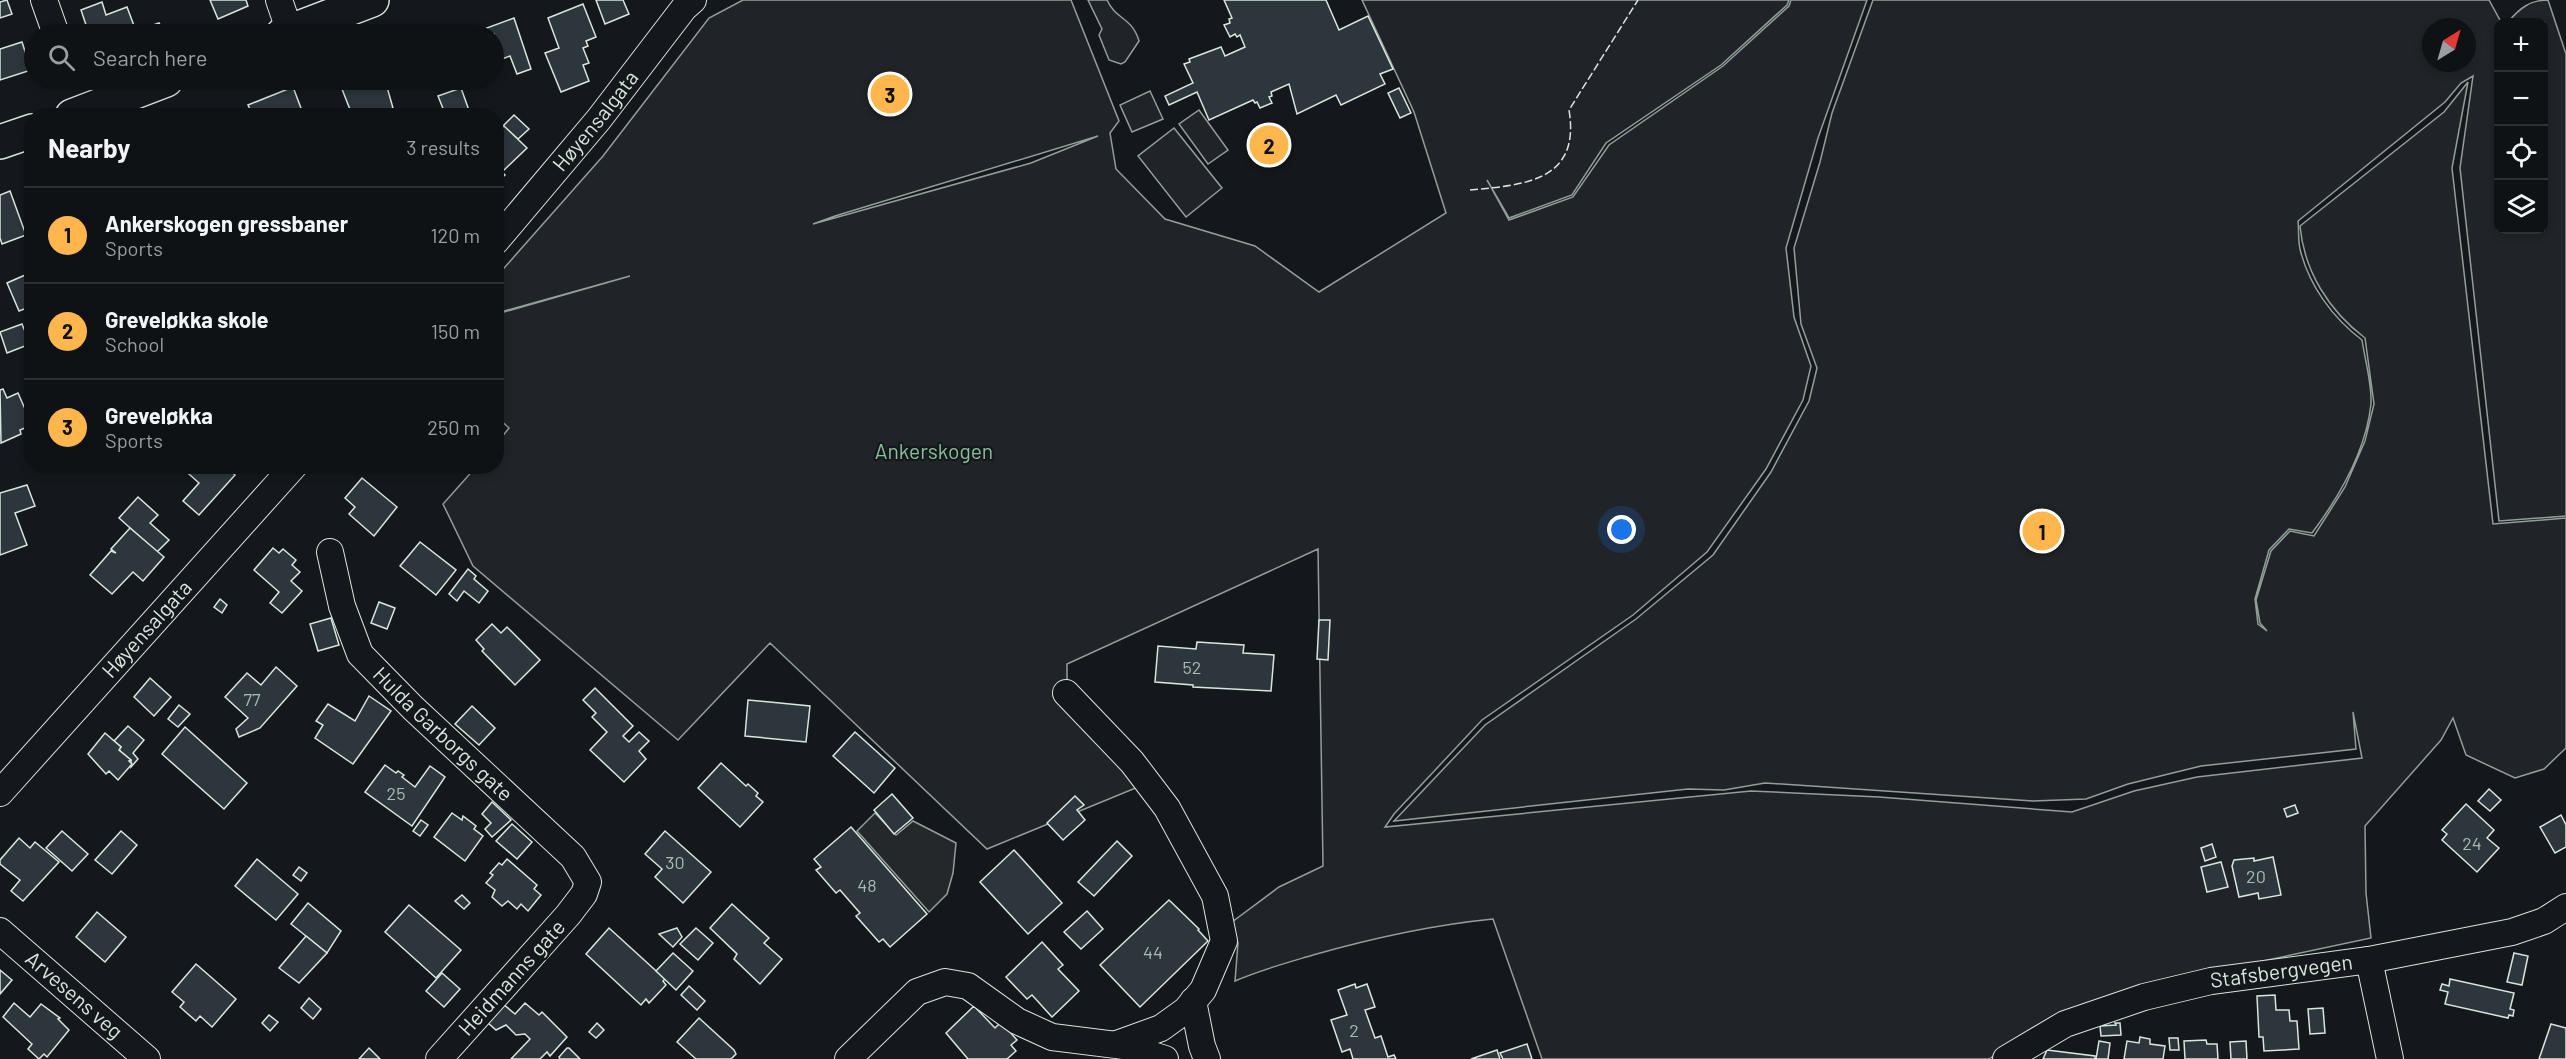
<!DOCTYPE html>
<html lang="en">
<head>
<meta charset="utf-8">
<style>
  :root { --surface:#0f1215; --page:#1d2022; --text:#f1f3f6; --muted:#9b9ea0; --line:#2f3234; --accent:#ffb74d }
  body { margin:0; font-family:Barlow,sans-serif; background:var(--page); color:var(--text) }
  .controls { position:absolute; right:18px; top:18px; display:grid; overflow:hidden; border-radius:12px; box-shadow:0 3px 9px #0003 }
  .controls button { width:54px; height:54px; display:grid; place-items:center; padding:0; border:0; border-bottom:2px solid var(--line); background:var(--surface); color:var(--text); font:30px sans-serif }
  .compass { position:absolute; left:2422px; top:18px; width:54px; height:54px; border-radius:50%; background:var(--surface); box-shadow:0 3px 9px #0003; rotate:37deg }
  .you { position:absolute; left:1622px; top:530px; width:21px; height:21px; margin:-15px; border:4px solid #fff; border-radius:50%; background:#1a73e8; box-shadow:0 0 0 9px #1a73e833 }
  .badge { display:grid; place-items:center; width:39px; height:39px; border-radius:50%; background:var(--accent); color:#111; font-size:20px; font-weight:700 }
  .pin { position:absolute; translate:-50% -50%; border:3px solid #fff; box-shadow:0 2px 6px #0006 }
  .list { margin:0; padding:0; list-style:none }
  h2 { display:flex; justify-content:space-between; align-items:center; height:78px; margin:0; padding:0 24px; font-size:26px }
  h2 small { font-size:20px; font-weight:400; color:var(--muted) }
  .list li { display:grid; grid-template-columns:39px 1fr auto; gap:18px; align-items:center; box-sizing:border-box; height:96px; padding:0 24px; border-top:2px solid var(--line) }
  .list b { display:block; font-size:22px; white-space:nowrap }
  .list p { margin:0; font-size:20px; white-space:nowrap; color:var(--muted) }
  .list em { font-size:20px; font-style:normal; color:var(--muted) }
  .icon { flex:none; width:33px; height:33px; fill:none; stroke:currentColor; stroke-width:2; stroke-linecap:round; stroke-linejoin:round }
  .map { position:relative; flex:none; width:2566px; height:1059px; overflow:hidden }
  .search { position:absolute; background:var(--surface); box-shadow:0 3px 9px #0003; left:24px; top:24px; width:480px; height:66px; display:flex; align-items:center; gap:15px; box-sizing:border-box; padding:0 21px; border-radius:33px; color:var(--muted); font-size:22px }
  .panel { position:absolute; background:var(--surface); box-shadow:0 3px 9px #0003; left:24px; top:108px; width:480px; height:366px; border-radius:24px }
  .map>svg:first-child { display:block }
</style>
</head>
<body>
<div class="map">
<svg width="2566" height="1059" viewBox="0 0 2566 1059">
  <rect width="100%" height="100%" fill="#14181c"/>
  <g fill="#202428" stroke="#939e99" stroke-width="1.5" fill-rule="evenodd">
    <path d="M743 0H1071L1119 121 1110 133 1116 169 1165 219 1255 246 1319 292 1446 213 1414 112 1362 0H1789L1787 5 1721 65 1606 143 1572 195 1509 218 1487 180 1509 220 1573 197 1609 145 1723 66 1789 6 1791 0H1867L1818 138 1786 248 1794 317 1811 366 1803 400 1766 469 1707 552 1633 615 1482 720 1394 814 1385 827 1751 791 1879 797 2072 812 2134 791 2197 777 2362 758 2353 712 2356 749 2201 766 2128 784 2086 799 2033 801 1765 783 1724 790 1688 789 1394 821 1485 725 1636 619 1713 555 1771 472 1809 401 1817 368 1801 324 1794 248 1820 162 1832 113 1873 0H2489L2501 22H2498V230H2544V22H2508C2520 8 2530 0 2548 0L2566 54V516L2499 521 2460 168 2473 76 2461 83 2445 102 2298 221C2299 230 2298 240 2300 249 2309 286 2333 318 2362 340 2365 360 2372 384 2371 404 2366 450 2339 497 2312 533L2289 529 2269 550 2255 599 2258 624 2267 631 2260 623 2256 600 2271 551 2290 531 2314 536 2345 487 2365 441 2374 404 2365 338C2329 311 2304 271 2300 226L2444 112 2468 82 2452 168 2493 524 2566 518V748L2544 769 2515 778 2466 755 2453 718 2441 740 2365 826 2366 893 2371 938 2164 982 2053 1016 1989 1059H1542L1493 919C1432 925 1373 938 1313 955 1286 963 1260 970 1235 981L1238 943 1232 922 1279 887 1323 866 1318 549 1067 664V706L1143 785 987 849 770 643 678 740 473 566 443 504 476 467 496 466 497 443 509 428 497 417V314L630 276 497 313V276L603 156 709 18ZM2431 27H2467V63H2431ZM1098 136 1031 163 813 224 835 216Z"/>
    <path d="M1088 0H1107C1116 20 1132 17 1139 41L1125 62 1121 64 1109 60 1099 35 1102 29Z"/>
    <path d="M1150 91 1163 119 1132 132 1120 105Z"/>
    <path d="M1199 110 1228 150 1208 164 1179 124Z"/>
    <path d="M1174 128 1222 188 1186 217 1138 156Z"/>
  </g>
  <path fill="#24282b" stroke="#939e99" stroke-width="1.5" d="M875 813 896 835 913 821 956 843 953 873 947 894 929 912 857 831Z"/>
  <g fill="#2c363c" stroke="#d8e6dc" stroke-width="1.5">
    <path d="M7 0 12 14 0 18V2Z"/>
    <path d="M210 0H246L248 6 218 19Z"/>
    <path d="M596 0H623L629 14 605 24Z"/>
    <path d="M1224 0H1326L1339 30 1368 16 1393 69 1380 74 1385 84 1341 105 1336 95 1297 114 1289 84 1271 92 1272 96 1269 97 1272 103 1260 108 1257 102 1255 103 1253 100 1209 120 1197 92 1169 105 1165 96 1193 83 1184 64 1190 62 1189 59 1221 47 1225 56 1245 47 1240 35 1237 37 1235 34 1230 37 1224 25 1230 23 1229 19 1232 18Z"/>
    <path d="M102 2 106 15 127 7 136 31 159 23 165 34H89L81 10Z"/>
    <path d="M583 4 596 37 586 41 588 46 583 48 589 63 583 65 589 81 561 92 545 53 559 48 548 18Z"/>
    <path d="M514 18 531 69 517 74 510 56 494 62V34H474L473 33Z"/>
    <path d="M22 42 31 70 0 80V49Z"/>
    <path d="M352 80H385L393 108 377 116H360L358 109 351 112 340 84Z"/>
    <path d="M293 87 304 116H253L248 105Z"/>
    <path d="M461 88 471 116H446L438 96Z"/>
    <path d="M1399 88 1411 113 1400 118 1388 93Z"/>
    <path d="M514 115 529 129 518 139 503 126Z"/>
    <path d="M504 126 527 148 502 172 505 175 496 183V134Z"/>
    <path d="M10 191 26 235 2 244 0 238V195Z"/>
    <path d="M32 272V306L19 311 7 283Z"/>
    <path d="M22 324 30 344 7 353 0 332Z"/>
    <path d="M3 389 7 398 18 393 32 425 20 430 21 434 1 443 0 390Z"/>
    <path d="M180 466H226L235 475 199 515 183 501 199 483Z"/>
    <path d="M362 478 397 507 374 536 349 514 355 507 345 498Z"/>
    <path d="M27 485 35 506 15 513 27 545 0 555V493Z"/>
    <path d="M138 497 158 515 150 523 169 540 157 552 119 518Z"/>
    <path d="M130 528 164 557 143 581 133 572 112 594 90 575 111 551 116 553 111 549Z"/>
    <path d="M420 542 456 570 436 595 400 566Z"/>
    <path d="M273 548 279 553 283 549 296 560 292 565 300 572 291 581 302 591 282 613 270 603 279 592 254 570Z"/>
    <path d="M468 569 476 576 474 579 488 591 479 603 464 591 457 601 449 594Z"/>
    <path d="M220 599 227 605 222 613 214 607Z"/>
    <path d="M379 602 395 608 387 629 371 623Z"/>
    <path d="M331 618 339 645 318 651 310 624Z"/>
    <path d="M1319 620H1330L1328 660 1317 659Z"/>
    <path d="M492 624 501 633 507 627 540 660 515 685 482 651 484 649 476 640Z"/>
    <path d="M1197 642 1244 645 1243 653 1274 655 1271 691 1193 687V685L1155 682 1158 646 1196 649Z"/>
    <path d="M276 667 297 686 260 728 239 737 236 729 248 718 225 697 247 673 261 685Z"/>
    <path d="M150 678 171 697 154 716 134 697Z"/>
    <path d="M595 688 633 726 623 736 629 742 639 732 649 741 639 751 646 759 624 782 590 750 607 732 592 717 596 713 583 700Z"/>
    <path d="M369 696 391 711 353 764 315 738 323 725 316 721 328 704 355 721Z"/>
    <path d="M748 700 810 706 806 742 745 736Z"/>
    <path d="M179 705 190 714 178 727 168 719Z"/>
    <path d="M472 706 495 728 479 745 455 724Z"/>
    <path d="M128 726 144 740 133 753 138 759 131 767V760L119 750 121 747 114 741Z"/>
    <path d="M185 727 247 783 224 809 162 754Z"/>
    <path d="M855 732 895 768 874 793 833 756Z"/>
    <path d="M105 733 121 747 119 750 131 760 129 761 132 764 118 780 109 771 106 774 88 754Z"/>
    <path d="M721 763 746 786 748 784 758 793 756 796 763 802 740 827 698 788Z"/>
    <path d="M385 765 396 773 398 771 404 775 402 777 415 787 430 766 445 777 412 826 365 792Z"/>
    <path d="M2489 789 2501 800 2490 811 2478 801Z"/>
    <path d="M892 794 913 818 894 834 874 810Z"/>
    <path d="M1075 796 1084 805 1077 810 1085 820 1063 840 1047 823Z"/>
    <path d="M492 802 511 820 492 837 485 829 491 823 482 814Z"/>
    <path d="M2466 804 2494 830 2487 838 2499 848 2477 872 2442 840 2447 834 2442 830Z"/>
    <path d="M2295 805 2298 813 2287 817 2284 809Z"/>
    <path d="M452 813 462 820 463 816 476 826 474 829 483 836 465 861 434 837Z"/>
    <path d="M2561 815 2566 825V847L2555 853 2540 827Z"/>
    <path d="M421 820 428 825 420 836 413 831Z"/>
    <path d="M512 824 532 842 517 859 496 841Z"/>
    <path d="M851 827 927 914 890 947 883 939 879 942 856 916 860 913 840 890 836 893 816 870 821 867 814 859Z"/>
    <path d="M62 831 88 854 72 871 46 848Z"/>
    <path d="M121 831 137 845 112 874 95 860Z"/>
    <path d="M665 831 711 872 683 903 655 877 662 869 645 854Z"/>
    <path d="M19 838 30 848 35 842 59 862 23 901 11 891 20 880 0 864V860Z"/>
    <path d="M1117 841 1132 856 1094 896 1078 882Z"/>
    <path d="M2212 844 2216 857 2205 861 2201 848Z"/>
    <path d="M1014 850 1062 903 1028 934 980 882Z"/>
    <path d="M2273 857 2281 895 2259 899 2258 893 2239 897 2232 866 2234 860 2254 858V861Z"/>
    <path d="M257 859 298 894 276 920 235 886Z"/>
    <path d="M507 859 537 885 534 889 541 895 528 911 521 904 517 909 508 901 502 906 492 897 495 890 486 883 493 875 490 873 499 863 502 865Z"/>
    <path d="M2221 862 2228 887 2207 892 2201 867Z"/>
    <path d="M299 867 307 873 301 881 293 875Z"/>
    <path d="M462 895 470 903 464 909 455 901Z"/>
    <path d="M1169 900 1199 929 1198 930 1208 941 1140 1007 1100 965Z"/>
    <path d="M308 903 341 931 327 953 291 924Z"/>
    <path d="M732 904 769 938 764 943 782 959 760 984 734 959 737 954 710 928Z"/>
    <path d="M409 905 461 950 436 978 385 932Z"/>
    <path d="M1087 911 1103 929 1081 949 1064 932Z"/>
    <path d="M97 912 126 937 105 962 76 937Z"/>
    <path d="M609 928 665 979 663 981 666 985 649 1003 646 999 641 1005 586 954Z"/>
    <path d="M677 928 682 937 673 947 659 934Z"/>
    <path d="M696 928 713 943 698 960 680 944Z"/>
    <path d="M306 936 327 953 299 983 279 968Z"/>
    <path d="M1042 942 1063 965 1058 969 1079 991 1052 1017 1032 995 1027 999 1006 977Z"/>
    <path d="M673 953 693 971 676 990 656 971Z"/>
    <path d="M2514 953 2528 956 2522 985 2507 982Z"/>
    <path d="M196 964 236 999 212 1027 200 1016 196 1021 180 1007 184 1002 172 992Z"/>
    <path d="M0 970 12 980 0 994Z"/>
    <path d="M442 973 460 989 444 1007 426 991Z"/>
    <path d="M2450 979 2514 993 2510 1009 2514 1010 2513 1016 2509 1015 2508 1018 2445 1004 2448 992 2440 990 2442 984 2449 986Z"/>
    <path d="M1355 984 1356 988 1367 984 1375 1007 1365 1010 1375 1038 1381 1036 1388 1057 1394 1055 1396 1059H1353L1350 1049 1342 1052 1331 1020 1347 1015 1338 990Z"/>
    <path d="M689 986 705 1001 697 1010 681 995Z"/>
    <path d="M2275 995 2276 1010H2289L2290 1021H2297L2299 1049 2264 1051 2263 1037H2259L2257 996Z"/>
    <path d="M309 998 321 1009 313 1019 301 1008Z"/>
    <path d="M14 1003 30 1017 41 1004 60 1018 58 1019 69 1030 47 1057 44 1054 39 1059 28 1049 32 1044 3 1017Z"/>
    <path d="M525 1003 539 1015 542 1012 567 1037 550 1056 547 1052 540 1059H511L530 1039 525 1034 516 1035 506 1025 496 1030 487 1022 503 1004 515 1014Z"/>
    <path d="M974 1006 995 1028 1001 1022 1017 1040 1011 1045 1016 1051 1007 1059H968L946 1033Z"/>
    <path d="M2323 1008 2325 1033 2310 1034 2308 1009Z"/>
    <path d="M269 1015 278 1022 270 1031 262 1023Z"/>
    <path d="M699 1018 734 1050 736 1054 731 1059H696L677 1042Z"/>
    <path d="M597 1023 604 1030 596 1038 589 1032Z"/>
    <path d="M2115 1023H2120L2121 1035 2101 1036 2100 1026 2116 1025Z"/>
    <path d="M2551 1024 2566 1028V1059H2539Z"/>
    <path d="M2140 1037 2150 1039V1044L2165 1046 2163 1059H2124L2127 1041 2139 1043Z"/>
    <path d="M2169 1038H2178L2179 1050H2170Z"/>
    <path d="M2206 1040 2207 1044H2217L2218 1059H2185L2184 1041Z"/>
    <path d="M2099 1041 2110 1043 2108 1059H2096Z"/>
    <path d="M2246 1041 2247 1059H2231L2230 1042Z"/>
    <path d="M1527 1044 1532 1059H1503L1500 1053Z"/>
    <path d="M369 1048 380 1059H359Z"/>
    <path d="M567 1048H569L580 1059H560L559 1057Z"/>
    <path d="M1497 1050 1500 1059H1471Z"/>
    <path d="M2047 1050 2095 1056V1059H2043Z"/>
  </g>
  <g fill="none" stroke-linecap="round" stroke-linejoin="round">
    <g stroke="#d8e6dc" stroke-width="28">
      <g id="minor">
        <path d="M44 0 56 34"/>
        <path d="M279 0 290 32"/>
        <path id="s1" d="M496 241 599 119 684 8 693 0"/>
        <path id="s2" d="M330 552 342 606 360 654 413 708 573 857 588 882 584 894 568 915 439 1059"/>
        <path d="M1066 693 1132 762 1167 808 1215 896 1224 941 1203 990 1186 1010 1161 1028 1117 1044"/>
        <path id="s3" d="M0 793 294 466"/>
        <path id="s4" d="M0 931 147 1059"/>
        <path d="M2369 960 2390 1059"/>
        <path d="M1193 1001 1202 1046 1207 1059"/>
        <path d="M848 1059 917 992 945 982 968 986 1017 1021 1052 1037 1124 1046 1165 1059"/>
        <path id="s5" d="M2006 1059 2065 1024 2144 997 2211 981 2369 960 2512 932 2544 921 2566 907"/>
      </g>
    </g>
    <g stroke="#d8e6dc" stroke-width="36">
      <g id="major">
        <path d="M283 34 372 0"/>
        <path d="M72 116 166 80"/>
        <path d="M0 142 32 131"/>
      </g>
    </g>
    <use href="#minor" stroke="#14181c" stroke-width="26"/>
    <use href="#major" stroke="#14181c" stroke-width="33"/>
    <path stroke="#d8e6dc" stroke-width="1.5" stroke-dasharray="8 3" stroke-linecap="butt" d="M1470 190C1523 185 1581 182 1569 110L1638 0"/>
  </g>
  <g text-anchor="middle" stroke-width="4.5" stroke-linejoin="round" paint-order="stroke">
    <g font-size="18" fill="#adbab4">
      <text x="1192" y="674">52</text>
      <text x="252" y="706">77</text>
      <text x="396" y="800">25</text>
      <text x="2472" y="850">24</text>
      <text x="675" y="869">30</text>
      <text x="2256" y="883">20</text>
      <text x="867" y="892">48</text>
      <text x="1153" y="959">44</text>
      <text x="1354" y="1037">2</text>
    </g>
    <g font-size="21" fill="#d8e6dc" stroke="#14181c">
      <text dy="7" stroke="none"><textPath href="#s1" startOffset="156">Høyensalgata</textPath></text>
      <text dy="7" stroke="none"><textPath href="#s3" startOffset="220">Høyensalgata</textPath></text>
      <text dy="7" stroke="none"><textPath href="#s2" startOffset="222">Hulda Garborgs gate</textPath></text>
      <text dy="7" stroke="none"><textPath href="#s5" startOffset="292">Stafsbergvegen</textPath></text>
      <text transform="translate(512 978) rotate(-48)" y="7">Heidmanns gate</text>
      <text dy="7" stroke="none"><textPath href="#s4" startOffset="98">Arvesens veg</textPath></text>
    </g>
    <g font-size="21" fill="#8ac095" stroke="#14181c">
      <text x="934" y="459">Ankerskogen</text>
    </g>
  </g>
</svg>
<div class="controls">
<button>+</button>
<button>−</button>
<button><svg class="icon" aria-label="locate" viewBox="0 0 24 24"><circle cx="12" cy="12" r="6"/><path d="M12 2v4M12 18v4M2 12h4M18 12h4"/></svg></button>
<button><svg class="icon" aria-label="layers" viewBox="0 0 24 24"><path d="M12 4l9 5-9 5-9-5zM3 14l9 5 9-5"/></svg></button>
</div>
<svg class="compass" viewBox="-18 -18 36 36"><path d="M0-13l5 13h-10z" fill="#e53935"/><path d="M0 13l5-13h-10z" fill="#9b9ea0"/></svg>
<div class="you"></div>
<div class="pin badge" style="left:2042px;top:531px">1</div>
<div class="pin badge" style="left:1269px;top:145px">2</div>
<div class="pin badge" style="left:890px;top:94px">3</div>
<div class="search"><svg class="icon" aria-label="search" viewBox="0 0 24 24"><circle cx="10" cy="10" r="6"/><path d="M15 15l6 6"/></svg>Search here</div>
<section class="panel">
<h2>Nearby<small>3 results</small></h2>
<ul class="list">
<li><span class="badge">1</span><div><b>Ankerskogen gressbaner</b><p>Sports</p></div><em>120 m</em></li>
<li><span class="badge">2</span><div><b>Greveløkka skole</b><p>School</p></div><em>150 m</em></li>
<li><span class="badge">3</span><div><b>Greveløkka</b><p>Sports</p></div><em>250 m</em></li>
</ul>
</section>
</div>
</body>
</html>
